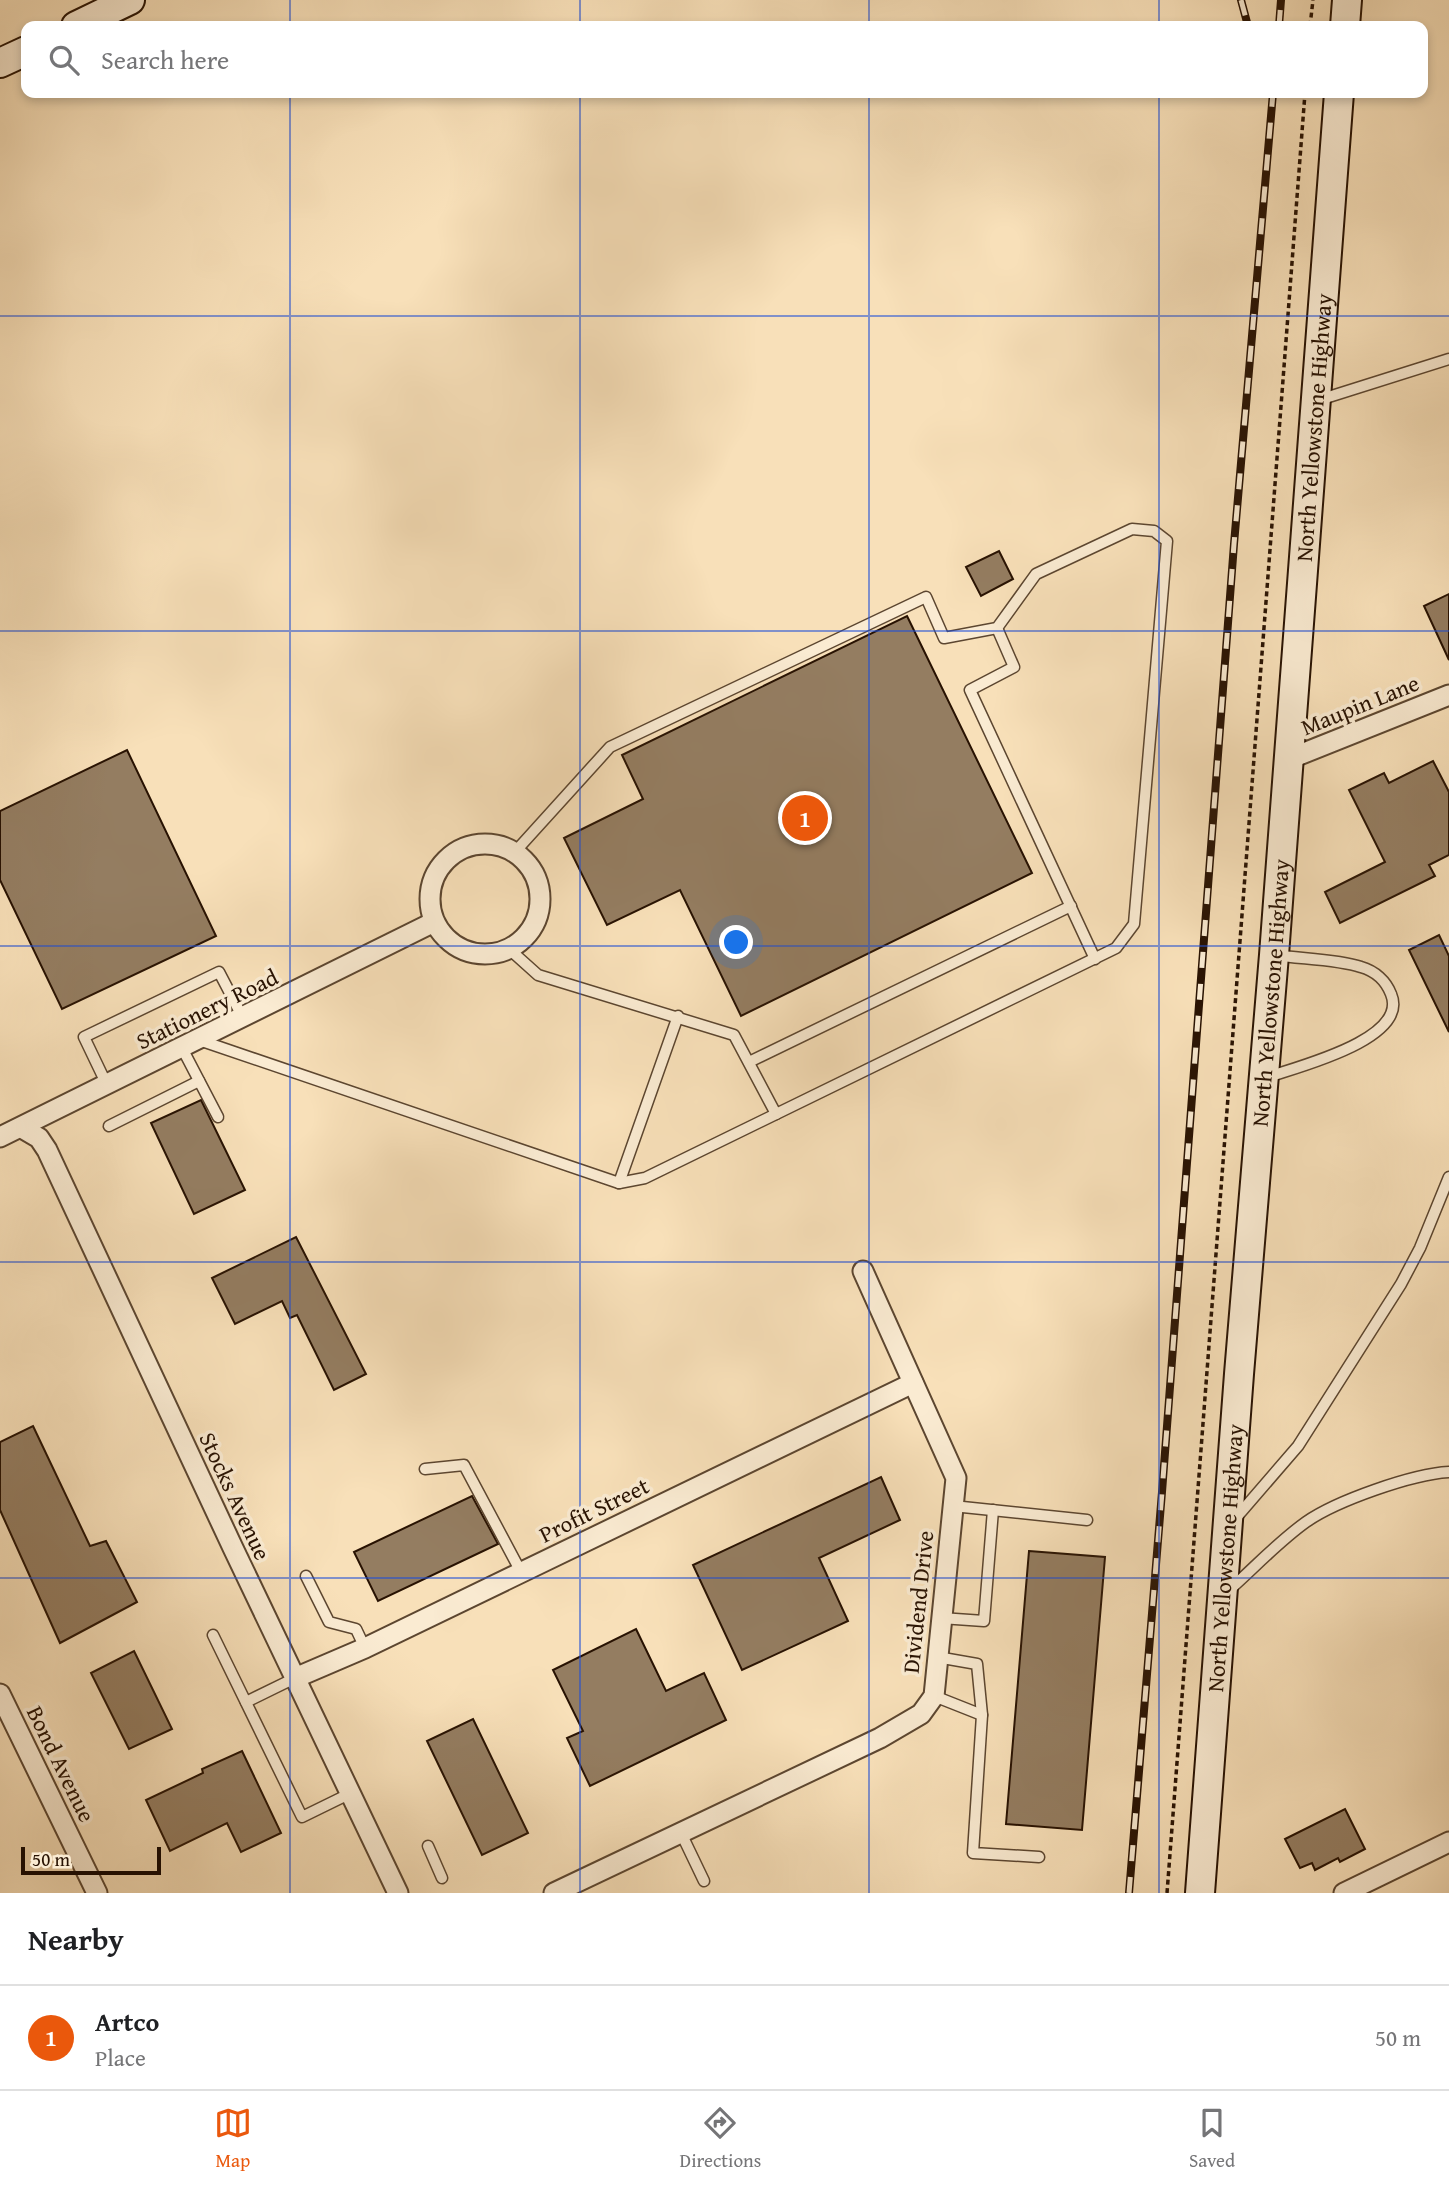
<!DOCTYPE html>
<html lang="en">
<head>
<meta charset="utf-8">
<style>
  :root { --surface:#fff; --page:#f2f2f2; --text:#202124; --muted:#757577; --line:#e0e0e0; --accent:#ea580c }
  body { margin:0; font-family:"Gentium Book Plus",serif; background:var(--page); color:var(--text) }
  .scale { position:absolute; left:21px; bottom:18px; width:140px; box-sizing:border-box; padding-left:7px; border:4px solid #281202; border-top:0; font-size:19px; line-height:24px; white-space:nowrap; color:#281202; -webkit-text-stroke:5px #faebd2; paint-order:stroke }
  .you { position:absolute; left:737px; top:943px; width:24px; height:24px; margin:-18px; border:5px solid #fff; border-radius:50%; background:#1a73e8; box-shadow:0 0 0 10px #1a73e833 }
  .badge { display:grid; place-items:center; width:46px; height:46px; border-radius:50%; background:var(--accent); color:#fff; font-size:23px; font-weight:700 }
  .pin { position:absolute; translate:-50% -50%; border:4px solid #fff; box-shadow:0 2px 7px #0006 }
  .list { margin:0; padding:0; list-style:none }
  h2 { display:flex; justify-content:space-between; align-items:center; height:91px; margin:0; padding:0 28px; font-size:30px }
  h2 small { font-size:23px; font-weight:400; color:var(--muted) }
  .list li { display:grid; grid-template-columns:46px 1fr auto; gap:21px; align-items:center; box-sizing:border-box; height:105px; padding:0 28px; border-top:2px solid var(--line) }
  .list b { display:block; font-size:26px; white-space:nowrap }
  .list p { margin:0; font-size:23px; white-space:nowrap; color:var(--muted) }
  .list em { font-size:23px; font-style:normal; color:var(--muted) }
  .icon { flex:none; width:38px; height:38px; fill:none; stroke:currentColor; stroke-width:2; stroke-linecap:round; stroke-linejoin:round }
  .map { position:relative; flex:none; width:1449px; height:1893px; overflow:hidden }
  .search { position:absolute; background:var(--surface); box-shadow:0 4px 10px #0003; left:21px; right:21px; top:21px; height:77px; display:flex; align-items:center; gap:18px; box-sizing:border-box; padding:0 24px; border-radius:14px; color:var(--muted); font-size:26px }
  .sheet { height:196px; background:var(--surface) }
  nav { display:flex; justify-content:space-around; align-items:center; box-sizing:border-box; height:98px; border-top:2px solid var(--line); background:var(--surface); font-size:19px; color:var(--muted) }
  nav a { display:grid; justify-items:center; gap:4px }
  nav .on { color:var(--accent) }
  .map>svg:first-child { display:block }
</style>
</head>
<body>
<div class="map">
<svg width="1449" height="1893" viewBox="0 0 1449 1893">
  <rect width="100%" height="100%" fill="#f8e0b9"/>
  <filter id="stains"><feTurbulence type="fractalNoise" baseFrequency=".00286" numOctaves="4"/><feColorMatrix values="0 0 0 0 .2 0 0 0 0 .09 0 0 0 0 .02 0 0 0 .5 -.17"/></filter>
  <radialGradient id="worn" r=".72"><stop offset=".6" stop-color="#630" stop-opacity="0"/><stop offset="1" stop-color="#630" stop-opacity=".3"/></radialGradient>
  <g fill="#947d61" stroke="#281202" stroke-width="2">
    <path d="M999 551 1013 579 981 596 966 567Z"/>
    <path d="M1449 594V660L1424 606Z"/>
    <path d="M907 616 1032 873 741 1016 680 890 607 925 564 838 643 799 622 755Z"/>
    <path d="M127 750 216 936 62 1009 0 880V811Z"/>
    <path d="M1433 761 1449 792V855L1429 865 1435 876 1340 923 1325 892 1385 862 1349 790 1384 773 1389 783Z"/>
    <path d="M1439 935 1449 956V1032L1409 950Z"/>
    <path d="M201 1100 245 1190 194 1214 151 1123Z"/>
    <path d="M296 1237 366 1374 334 1390 297 1315 290 1318 282 1301 235 1324 212 1278Z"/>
    <path d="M33 1426 90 1546 106 1541 137 1602 60 1643 0 1510V1442Z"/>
    <path d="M881 1477 900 1520 819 1558 848 1621 742 1670 693 1565Z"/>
    <path d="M472 1496 498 1544 378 1601 354 1552Z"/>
    <path d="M1029 1551 1105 1557 1082 1830 1006 1824Z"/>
    <path d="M636 1629 666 1691 704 1673 726 1720 590 1786 567 1738 583 1731 553 1670Z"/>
    <path d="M134 1651 172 1729 129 1749 91 1673Z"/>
    <path d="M473 1719 528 1833 482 1855 427 1741Z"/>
    <path d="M242 1751 281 1833 241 1852 227 1823 170 1851 146 1800 203 1773 202 1769Z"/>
    <path d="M1345 1809 1365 1849 1340 1862 1338 1858 1315 1870 1312 1863 1300 1868 1285 1839Z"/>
  </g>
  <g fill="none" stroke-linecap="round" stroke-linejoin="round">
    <g stroke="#5c4630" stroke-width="13">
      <g id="service">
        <path d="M1319 400 1449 359"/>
        <path d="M997 628 1014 667 970 690 1095 959"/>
        <path d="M509 949 538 975 734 1035 776 1114"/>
        <path d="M199 1040 619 1183 645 1178 1116 948 1134 924 1167 541 1154 531 1132 529 1036 574 997 628 944 638 926 597 610 747 514 853"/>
        <path d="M182 1048 218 1117"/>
        <path d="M749 1062 1071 906"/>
        <path d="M1268 1077C1297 1067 1410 1039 1391 994 1386 981 1375 971 1361 967 1337 959 1301 959 1275 955"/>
        <path d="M107 1085 84 1037 219 972 243 1018"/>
        <path d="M109 1126 199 1081"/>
        <path d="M619 1183 678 1016"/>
        <path d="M425 1469 464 1465 521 1572"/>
        <path d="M953 1506 1087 1520"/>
        <path d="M1235 1519 1298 1446 1401 1284 1420 1248 1449 1177"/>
        <path d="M306 1576 329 1622 356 1629 365 1648"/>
        <path d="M1228 1591C1253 1569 1278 1542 1306 1522 1336 1501 1412 1474 1449 1472"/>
        <path d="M941 1618 984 1621 993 1510"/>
        <path d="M213 1635 302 1817 349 1794"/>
        <path d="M937 1657 977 1664 982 1715 973 1853 1039 1857"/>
        <path d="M934 1696 982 1715"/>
        <path d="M246 1702 295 1678"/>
        <path d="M681 1833 704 1881"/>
        <path d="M428 1846 442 1878"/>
      </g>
    </g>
    <g stroke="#5c4630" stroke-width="23">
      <g id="minor">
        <path d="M1289 759 1449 695"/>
        <circle cx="485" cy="899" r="55"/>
        <path d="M22 1128 39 1138 47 1150 233 1548 398 1893"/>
        <path d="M0 1137 434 922"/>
        <path d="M295 1678 365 1648 913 1383"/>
        <path d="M0 1694 97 1893"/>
        <path d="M554 1893 880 1738 921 1714 934 1696 956 1478 863 1271"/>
        <path d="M1344 1893 1449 1842"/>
      </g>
    </g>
    <g stroke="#281202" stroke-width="32">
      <g id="secondary">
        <path d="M76 26 130 0"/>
        <path d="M1345 26 1347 0"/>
        <path d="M0 63 26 51"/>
        <path id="s1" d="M1200 1893 1239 1374 1274 955 1339 93"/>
      </g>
    </g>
    <g stroke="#281202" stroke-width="3.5" stroke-dasharray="5 3.5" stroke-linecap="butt">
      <path d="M1310 26 1313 0"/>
      <path d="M1167 1893 1305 93"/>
    </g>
    <use href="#service" stroke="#faebd2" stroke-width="10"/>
    <use href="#minor" stroke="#faebd2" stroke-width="19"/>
    <use href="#secondary" stroke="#faebd2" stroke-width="28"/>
    <g stroke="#281202" stroke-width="8">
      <g id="rail">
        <path d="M1241 0 1248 26"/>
        <path d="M1279 26 1281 0"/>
        <path d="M1129 1893 1162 1492 1234 544 1273 93"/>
      </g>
    </g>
    <use href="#rail" stroke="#faebd2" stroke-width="5" stroke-dasharray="16" stroke-linecap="butt"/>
  </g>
  <path fill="none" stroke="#1d4ed8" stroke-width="2" stroke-opacity="0.55" d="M290 0V26M580 0V26M869 0V26M1159 0V26M290 93V1893M580 93V1893M869 93V1893M1159 93V1893M0 316H1449M0 631H1449M0 946H1449M0 1262H1449M0 1578H1449"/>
  <g text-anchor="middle" stroke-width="7" stroke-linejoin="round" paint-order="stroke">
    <g font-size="23" fill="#281202" stroke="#faebd2">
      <text dy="8" stroke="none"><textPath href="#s1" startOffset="1470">North Yellowstone Highway</textPath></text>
      <text transform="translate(1360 705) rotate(-22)" y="8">Maupin Lane</text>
      <text dy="8" stroke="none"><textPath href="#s1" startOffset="903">North Yellowstone Highway</textPath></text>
      <text transform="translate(207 1009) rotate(-26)" y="8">Stationery Road</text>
      <text transform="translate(235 1496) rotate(65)" y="8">Stocks Avenue</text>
      <text transform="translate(594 1510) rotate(-26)" y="8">Profit Street</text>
      <text dy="8" stroke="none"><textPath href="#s1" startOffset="336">North Yellowstone Highway</textPath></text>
      <text transform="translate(918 1602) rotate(-84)" y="8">Dividend Drive</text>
      <text transform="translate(61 1764) rotate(64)" y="8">Bond Avenue</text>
    </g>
  </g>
  <rect width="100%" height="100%" filter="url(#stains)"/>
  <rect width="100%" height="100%" fill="url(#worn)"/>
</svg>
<div class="scale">50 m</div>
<div class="you"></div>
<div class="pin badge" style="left:805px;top:818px">1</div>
<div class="search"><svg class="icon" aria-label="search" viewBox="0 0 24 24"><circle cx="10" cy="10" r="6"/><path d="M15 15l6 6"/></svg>Search here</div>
</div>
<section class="sheet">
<h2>Nearby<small></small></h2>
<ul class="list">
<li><span class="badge">1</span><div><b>Artco</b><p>Place</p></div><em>50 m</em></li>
</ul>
</section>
<nav>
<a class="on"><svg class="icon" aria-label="map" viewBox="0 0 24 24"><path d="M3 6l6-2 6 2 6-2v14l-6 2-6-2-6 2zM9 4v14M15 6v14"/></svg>Map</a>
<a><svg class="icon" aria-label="directions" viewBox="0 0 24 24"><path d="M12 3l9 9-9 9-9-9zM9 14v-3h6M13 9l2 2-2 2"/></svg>Directions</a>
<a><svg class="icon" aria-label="saved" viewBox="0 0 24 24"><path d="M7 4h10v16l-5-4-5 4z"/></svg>Saved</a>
</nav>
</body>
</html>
